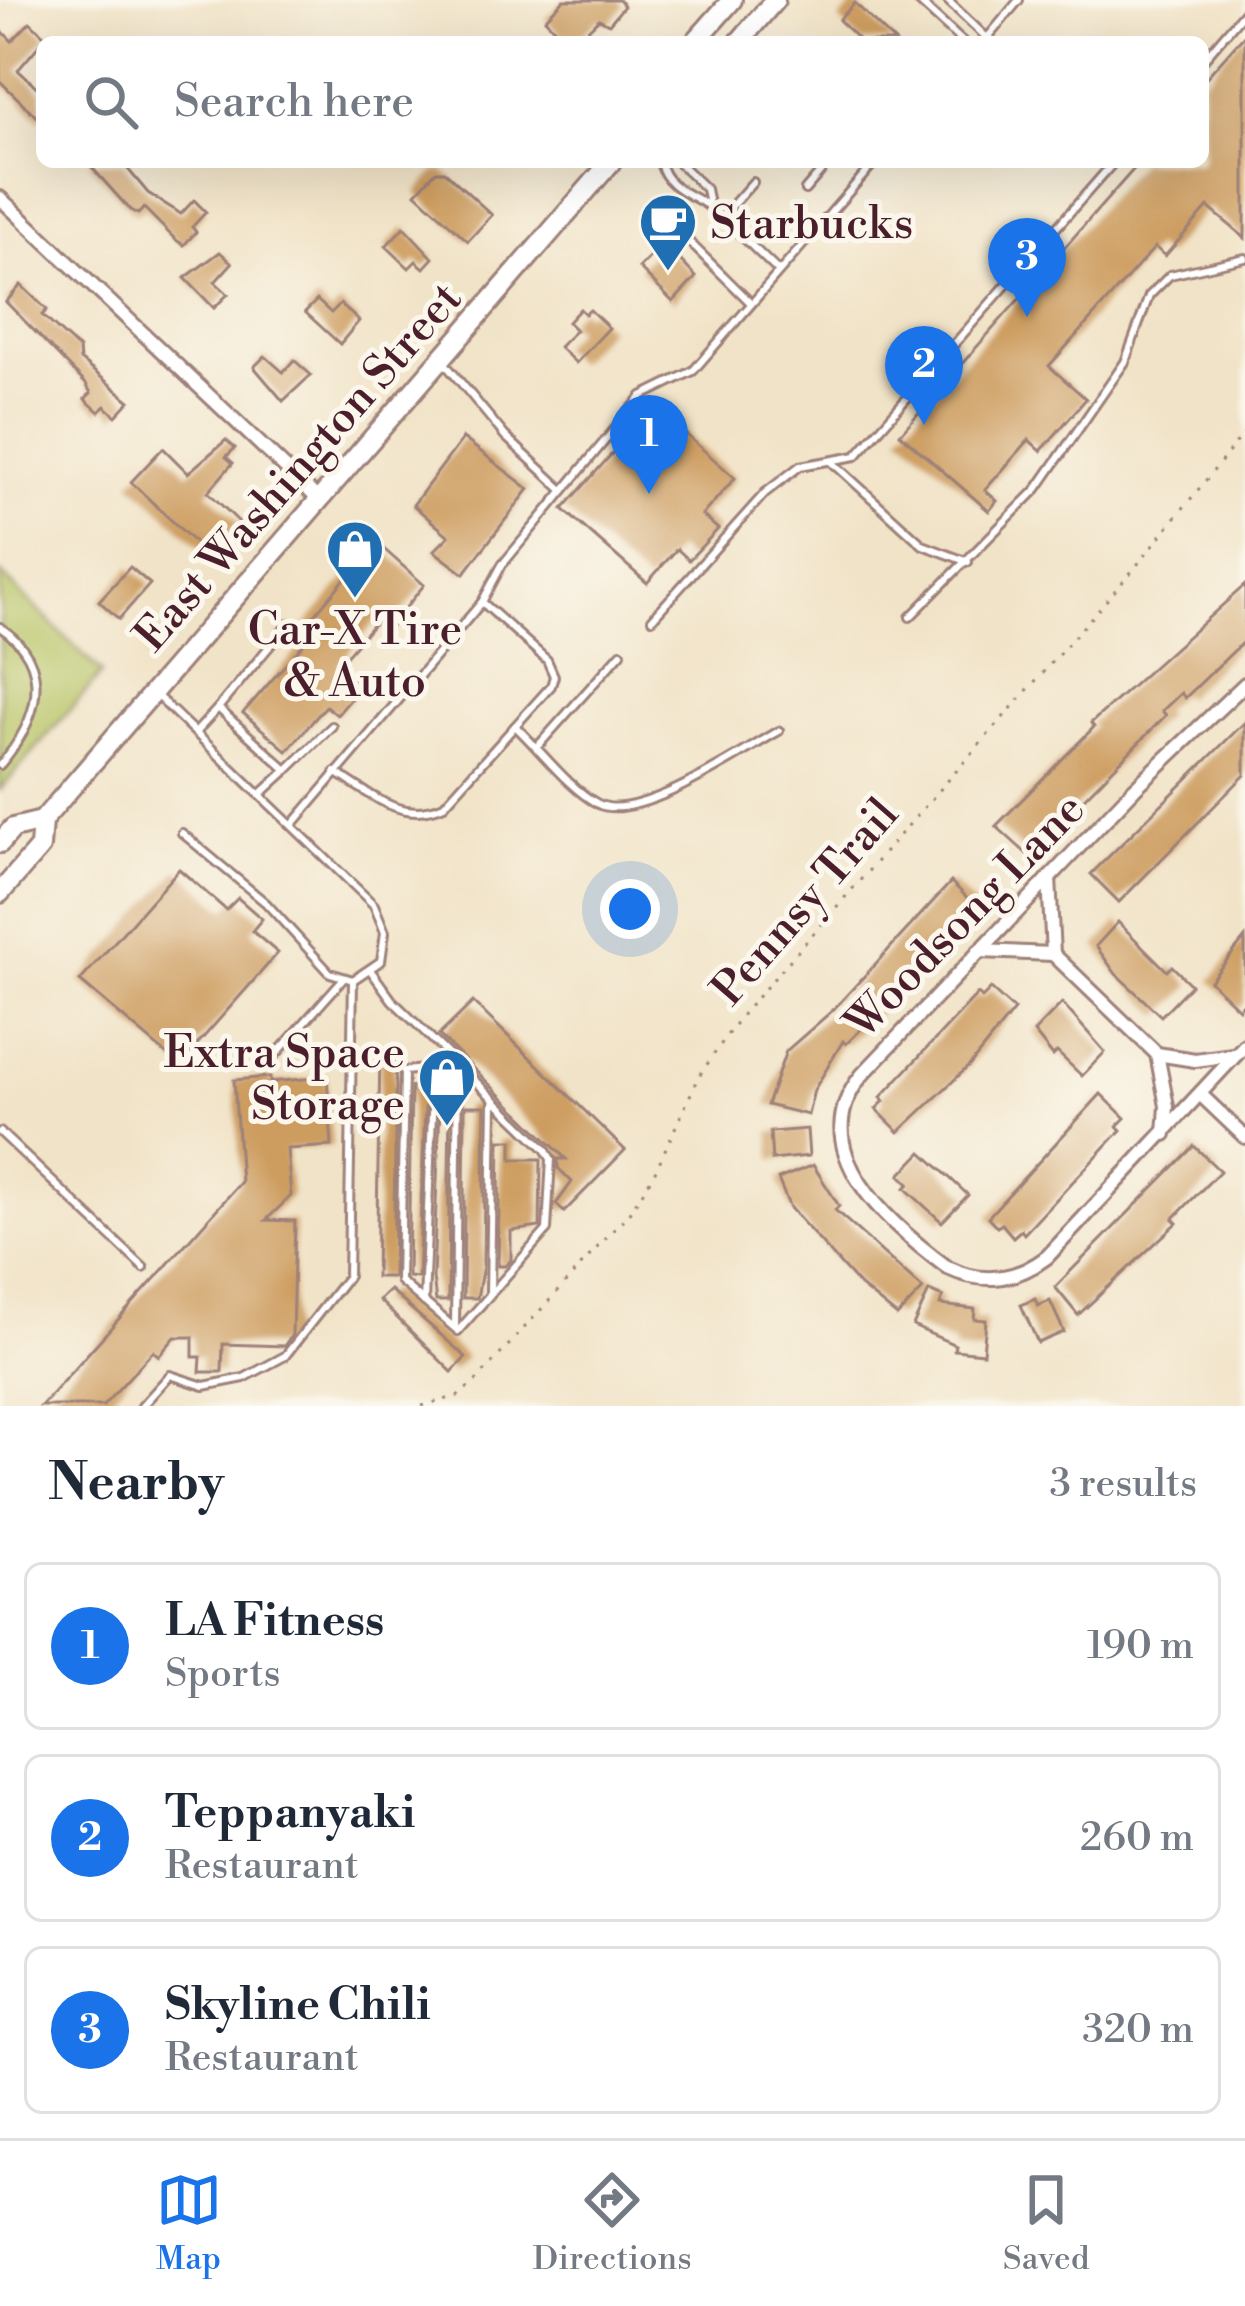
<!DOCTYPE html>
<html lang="en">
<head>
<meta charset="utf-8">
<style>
  :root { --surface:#fff; --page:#f6f6f7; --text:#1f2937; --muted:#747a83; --line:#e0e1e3; --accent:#1a73e8 }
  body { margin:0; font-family:"Libre Bodoni",serif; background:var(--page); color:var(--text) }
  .you { position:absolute; left:630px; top:909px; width:42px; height:42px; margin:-30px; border:9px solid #fff; border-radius:50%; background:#1a73e8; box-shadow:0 0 0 18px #1a73e833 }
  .badge { display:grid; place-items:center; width:78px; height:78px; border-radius:50%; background:var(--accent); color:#fff; font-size:39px; font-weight:700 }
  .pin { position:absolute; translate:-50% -99px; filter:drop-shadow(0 3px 6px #0008) }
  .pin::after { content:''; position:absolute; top:63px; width:42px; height:36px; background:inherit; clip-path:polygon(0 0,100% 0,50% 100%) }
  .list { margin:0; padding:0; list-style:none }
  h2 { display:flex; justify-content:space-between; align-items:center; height:156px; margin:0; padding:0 48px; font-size:51px }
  h2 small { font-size:39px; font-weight:400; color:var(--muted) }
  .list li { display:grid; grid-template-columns:78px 1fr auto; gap:36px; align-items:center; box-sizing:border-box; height:168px; margin:0 24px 24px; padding:0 24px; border:3px solid var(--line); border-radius:18px }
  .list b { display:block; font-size:45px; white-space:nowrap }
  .list p { margin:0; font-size:39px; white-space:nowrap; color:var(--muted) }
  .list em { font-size:39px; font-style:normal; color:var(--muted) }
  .icon { flex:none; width:66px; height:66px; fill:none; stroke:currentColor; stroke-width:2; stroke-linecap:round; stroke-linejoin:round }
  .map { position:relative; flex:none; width:1245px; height:1406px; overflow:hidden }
  .search { position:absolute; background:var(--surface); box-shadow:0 12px 48px #0002; left:36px; right:36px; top:36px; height:132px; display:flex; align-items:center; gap:30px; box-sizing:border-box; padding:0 42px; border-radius:18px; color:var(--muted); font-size:45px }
  .sheet { height:732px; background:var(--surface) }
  nav { display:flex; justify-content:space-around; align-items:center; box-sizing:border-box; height:168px; border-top:3px solid var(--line); background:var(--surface); font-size:33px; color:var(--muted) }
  nav a { display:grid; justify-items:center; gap:6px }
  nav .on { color:var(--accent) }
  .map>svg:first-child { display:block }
</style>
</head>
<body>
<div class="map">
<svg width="1245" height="1406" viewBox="0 0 1245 1406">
  <rect width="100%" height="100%" fill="#fbf7ec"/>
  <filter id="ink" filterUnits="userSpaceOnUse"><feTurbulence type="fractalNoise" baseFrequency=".00833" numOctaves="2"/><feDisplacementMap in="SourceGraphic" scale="24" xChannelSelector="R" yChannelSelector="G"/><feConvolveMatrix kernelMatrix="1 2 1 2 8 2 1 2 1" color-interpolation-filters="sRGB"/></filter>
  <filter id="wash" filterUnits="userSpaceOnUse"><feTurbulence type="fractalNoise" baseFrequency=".004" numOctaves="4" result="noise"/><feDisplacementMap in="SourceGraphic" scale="48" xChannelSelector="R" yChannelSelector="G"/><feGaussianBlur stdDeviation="2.7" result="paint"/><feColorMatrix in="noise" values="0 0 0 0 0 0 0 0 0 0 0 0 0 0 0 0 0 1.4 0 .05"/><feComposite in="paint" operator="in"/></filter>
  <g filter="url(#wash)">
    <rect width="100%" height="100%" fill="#f1e3c7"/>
    <path fill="#b7c466" stroke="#807248" stroke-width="3" d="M0 573 102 673 0 790Z"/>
    <g id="blocks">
      <g fill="#cd9d61">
        <path d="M564 0H619L624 6 609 24 599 19 575 42H567L545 19Z"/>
        <path d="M855 3 874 22 895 42H861L839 20Z"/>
        <path d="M30 22 46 37 18 70 42 92V122L0 81V29L12 41Z"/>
        <path d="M1245 34V238L1208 207 1165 256 1155 247 1049 366 1086 399 1041 451 1029 440 985 490 997 501 989 511 900 434 1140 162H1203V81Z"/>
        <path d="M87 162H122L148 193 181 214 194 200 206 212 192 227 196 232 184 245 176 240 144 208 138 214 130 210Z"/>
        <path d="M436 171H444L492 215 468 241 416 193Z"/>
        <path d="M404 227 433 258 424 268 416 261 409 268 386 246Z"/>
        <path d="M664 243 696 277 673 302 639 268Z"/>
        <path d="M220 252 232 263 215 282 228 294 214 308 185 278Z"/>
        <path d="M21 285 47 310 42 315 79 349 80 360 130 401 116 416 105 406 99 412 85 399 91 393 86 384 6 302Z"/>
        <path d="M317 300 331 313 340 304 359 321 340 344 305 312Z"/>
        <path d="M580 309 585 314 590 310 609 328 576 363 559 347 576 330 568 322Z"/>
        <path d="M265 356 283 372 294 360 311 375 283 401 254 367Z"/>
        <path d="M654 406 735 478 702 515 718 529 689 560 677 549 647 583 563 509Z"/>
        <path d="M463 438 529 489 464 574 434 551 449 536 413 505Z"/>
        <path d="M226 440 235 448 226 457 233 463 208 492 239 522 209 556 131 482 163 448 188 473Z"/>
        <path d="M376 542 424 585 388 630 376 621 338 665 362 686 337 715 326 706 287 751 243 713 313 633 305 626Z"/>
        <path d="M130 567 150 584 119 619 99 601Z"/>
        <path d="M1245 585V640L1185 698 1181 693 1162 711 1166 715 1028 855 996 826 1094 727 1091 723Z"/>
        <path d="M1245 722V775L1119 902 1091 874Z"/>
        <path d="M179 869 226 910 238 898 262 919 252 931 278 953 179 1065 80 981Z"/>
        <path d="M951 882 976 906 871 1020 846 1044 843 1041 814 1090 808 1115 767 1105 786 1051 832 1011Z"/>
        <path d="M1118 922 1167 971 1172 966 1191 985 1161 1016 1116 974 1096 946Z"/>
        <path d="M1245 938V1002L1239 1009 1210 981Z"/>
        <path d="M991 989 1014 1010 970 1065 899 1132 876 1109 884 1101 881 1097 978 994 982 998Z"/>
        <path d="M473 1002 625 1150 564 1212 556 1204 572 1182 558 1168V1159H566L439 1035Z"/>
        <path d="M1062 1003 1105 1052 1082 1076 1057 1052 1053 1056 1034 1032Z"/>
        <path d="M380 1053H394L396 1087 393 1277H376Z"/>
        <path d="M270 1077V1082L327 1077 332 1146 287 1149 291 1196 266 1220 295 1221 292 1335 284 1346 223 1344 222 1372H200L201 1357H193V1337H175L159 1356 153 1351 103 1406H41L241 1182 234 1080Z"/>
        <path d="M441 1083H450L448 1301H436L433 1278Z"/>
        <path d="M411 1087H426L418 1278 408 1277Z"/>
        <path d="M1101 1094 1125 1118 1117 1126 1121 1130 1024 1234 1021 1230 1013 1237 1002 1224 997 1227 988 1217Z"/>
        <path d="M465 1106H485L483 1266 477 1298H463Z"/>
        <path d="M807 1129 809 1156 772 1160 770 1132Z"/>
        <path d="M500 1140H512V1159H541L540 1227 511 1231V1260L505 1266H498Z"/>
        <path d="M1194 1146 1220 1171 1173 1219 1177 1223 1078 1315 1055 1287Z"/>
        <path d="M922 1152 968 1195 942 1222 905 1188 909 1184 900 1175Z"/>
        <path d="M813 1165 839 1206 835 1210 923 1289 897 1316 860 1286 790 1208 778 1179Z"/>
        <path d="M390 1290 466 1357 452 1372 379 1300Z"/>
        <path d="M929 1291 943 1297 940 1305 975 1309 974 1319 986 1320 983 1353 954 1350 955 1345 913 1326Z"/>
        <path d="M1035 1299 1038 1306 1050 1301 1064 1332 1038 1343 1021 1305Z"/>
      </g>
    </g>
  </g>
  <g filter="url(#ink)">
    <use href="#blocks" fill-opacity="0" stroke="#9e8179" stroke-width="3"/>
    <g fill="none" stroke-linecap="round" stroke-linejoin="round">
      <g stroke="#9e8179" stroke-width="12">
        <g id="service">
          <path d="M917 0 963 42"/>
          <path d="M947 0 987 38"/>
          <path d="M984 42 1019 0"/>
          <path d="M1203 60 1245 11"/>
          <path d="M660 162C666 191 697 195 715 211 736 230 757 251 778 271"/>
          <path d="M678 162 706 189 709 205"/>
          <path d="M805 190 829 162"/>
          <path d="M655 208 751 303"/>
          <path d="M722 217 753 182"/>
          <path d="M443 361 505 436 563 490"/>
          <path d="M831 461 923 545 968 562"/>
          <path d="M910 617 1037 489 1125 362 1149 296 1170 275 1245 258"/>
          <path d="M652 619 765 493 800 466 856 456 1114 162"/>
          <path d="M0 627C56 665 38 721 0 765"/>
          <path d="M155 694 374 905 385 932 381 961 353 980 330 973 266 903 182 833"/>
          <path d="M218 708 289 623"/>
          <path d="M515 726C540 749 568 788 598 804 637 824 743 751 779 731"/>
          <path d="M196 732 218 708 287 770 263 792"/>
          <path d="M537 747 621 653"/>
          <path d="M287 770 332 726"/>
          <path d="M335 772C371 794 402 824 444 805L551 686 554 676 547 660 482 602"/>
          <path d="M294 823 482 602 502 565 642 396 693 371 875 162"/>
          <path d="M371 971 392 1000 545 1149 551 1159 547 1230 458 1331 400 1281 404 1071 458 1066 455 1328"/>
          <path d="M271 1060 344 978"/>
          <path d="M0 1132 144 1268"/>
          <path d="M490 1293 493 1103"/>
          <path d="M424 1302 434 1068"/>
          <path d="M142 1406 170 1375 204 1386 244 1378 285 1356 348 1276 353 980"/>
        </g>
      </g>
      <g stroke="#9e8179" stroke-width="18">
        <g id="minor">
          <path d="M0 198 317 498"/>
          <path d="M1245 684 1135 788 862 1075C801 1150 890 1225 948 1268 983 1285 1017 1280 1047 1257L1245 1045"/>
          <path d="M1049 878 1053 954"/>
          <path d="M979 951 1053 954"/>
          <path d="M1053 954 1157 1054"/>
          <path d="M1157 1054 1167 1106 1165 1134"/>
          <path d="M1157 1054 1195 1060 1233 1055"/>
          <path d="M1201 1095 1245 1137"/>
        </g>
      </g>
      <g stroke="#9e8179" stroke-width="24">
        <g id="primary">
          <path d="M695 42 732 0"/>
          <path d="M739 42 775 0"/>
          <path d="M0 843 13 828 42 821 611 162"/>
          <path d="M0 893 40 847 42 821"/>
        </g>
      </g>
      <path stroke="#9e8179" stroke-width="3" stroke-dasharray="3 9" stroke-linecap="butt" d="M422 1406 458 1396 476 1381 628 1214 653 1176 699 1076 739 1018 1133 570 1245 432"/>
      <use href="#service" stroke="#fff" stroke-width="6"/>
      <use href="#minor" stroke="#fff" stroke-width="12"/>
      <use href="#primary" stroke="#fff" stroke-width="18"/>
    </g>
  </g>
  <defs>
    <g id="cafe-pin" transform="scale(3)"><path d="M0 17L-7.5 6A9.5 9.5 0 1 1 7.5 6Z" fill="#1f6fb2" stroke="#fbf7ec"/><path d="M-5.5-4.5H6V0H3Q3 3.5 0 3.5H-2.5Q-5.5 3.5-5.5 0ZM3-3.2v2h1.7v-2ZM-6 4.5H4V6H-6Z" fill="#fff"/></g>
    <g id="shop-pin" transform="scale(3)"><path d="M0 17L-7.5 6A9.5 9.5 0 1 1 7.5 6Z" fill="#1f6fb2" stroke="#fbf7ec"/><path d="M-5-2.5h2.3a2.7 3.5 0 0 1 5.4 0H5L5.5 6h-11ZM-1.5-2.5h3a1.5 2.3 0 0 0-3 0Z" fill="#fff"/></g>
  </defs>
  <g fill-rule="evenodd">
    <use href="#cafe-pin" x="668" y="222"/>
    <use href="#shop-pin" x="355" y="549"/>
    <use href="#shop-pin" x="447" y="1077"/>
  </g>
  <g text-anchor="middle" stroke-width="10" stroke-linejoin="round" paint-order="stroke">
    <g font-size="45" fill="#4a1f2b" stroke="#fbf7ec" text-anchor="start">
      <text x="710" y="238">Starbucks</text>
      <text x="355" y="644" text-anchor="middle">Car-X Tire<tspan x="355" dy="52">&amp; Auto</tspan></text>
      <text x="405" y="1067" text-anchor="end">Extra Space<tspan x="405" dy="52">Storage</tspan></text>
    </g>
    <g font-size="45" fill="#4a1f2b" stroke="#fbf7ec">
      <text transform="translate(297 466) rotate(-49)" y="16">East Washington Street</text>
      <text transform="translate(804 901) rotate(-49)" y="16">Pennsy Trail</text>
      <text transform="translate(964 915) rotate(-46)" y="16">Woodsong Lane</text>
    </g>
  </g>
</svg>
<div class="you"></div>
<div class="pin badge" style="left:649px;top:494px">1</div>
<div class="pin badge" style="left:924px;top:425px">2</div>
<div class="pin badge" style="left:1027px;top:317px">3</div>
<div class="search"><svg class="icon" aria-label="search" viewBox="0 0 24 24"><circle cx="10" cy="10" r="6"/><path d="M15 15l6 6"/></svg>Search here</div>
</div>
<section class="sheet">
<h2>Nearby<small>3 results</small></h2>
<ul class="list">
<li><span class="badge">1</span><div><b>LA Fitness</b><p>Sports</p></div><em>190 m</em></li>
<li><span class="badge">2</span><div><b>Teppanyaki</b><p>Restaurant</p></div><em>260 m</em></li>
<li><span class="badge">3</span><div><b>Skyline Chili</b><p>Restaurant</p></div><em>320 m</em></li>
</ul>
</section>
<nav>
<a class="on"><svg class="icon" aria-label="map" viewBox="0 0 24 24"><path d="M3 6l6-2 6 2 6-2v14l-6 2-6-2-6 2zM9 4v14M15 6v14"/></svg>Map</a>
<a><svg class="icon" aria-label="directions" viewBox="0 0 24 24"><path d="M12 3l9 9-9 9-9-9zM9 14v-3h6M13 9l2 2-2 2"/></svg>Directions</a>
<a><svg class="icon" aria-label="saved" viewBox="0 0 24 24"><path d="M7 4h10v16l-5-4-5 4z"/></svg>Saved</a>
</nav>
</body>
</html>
